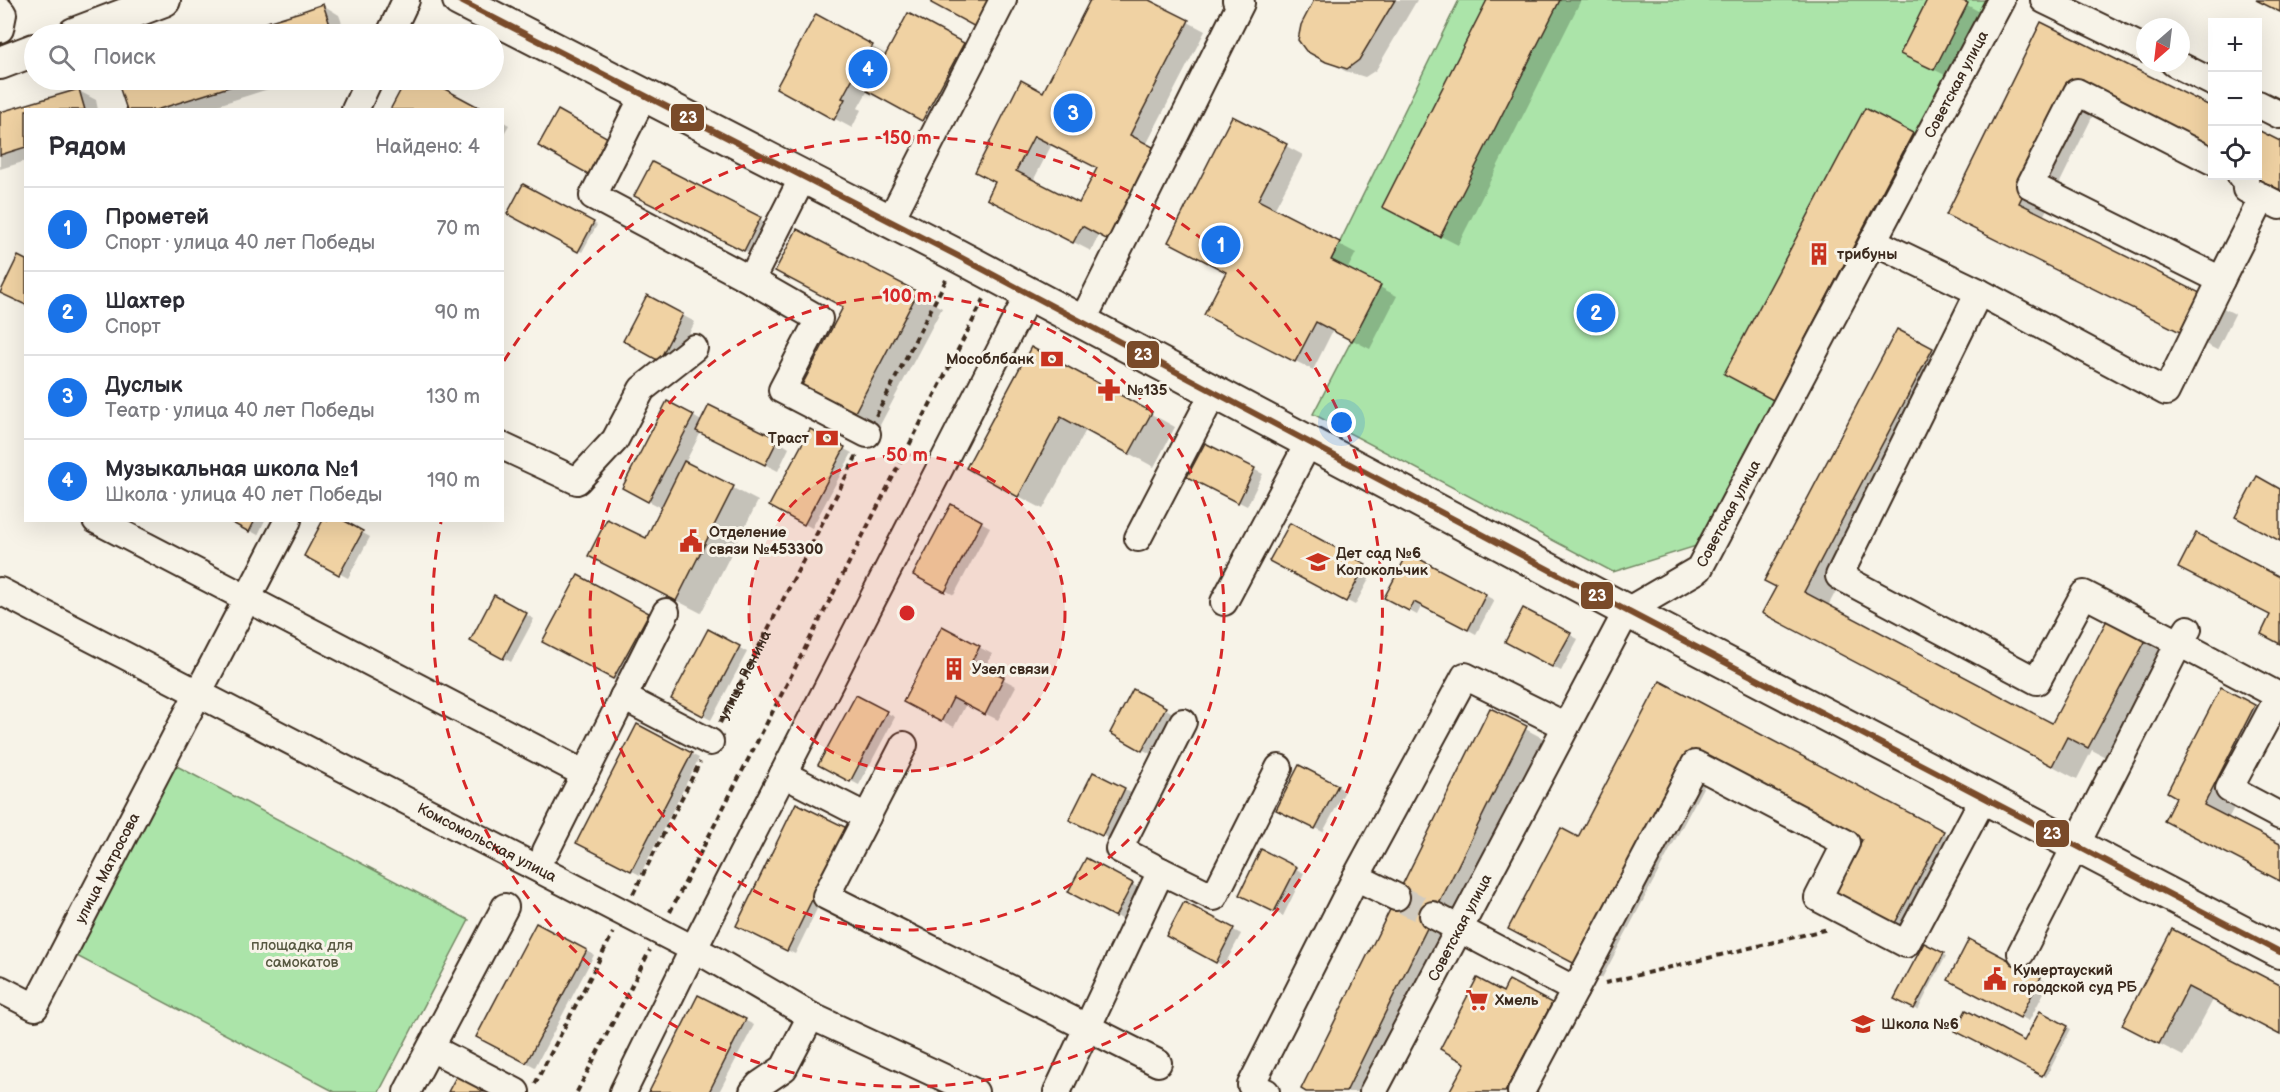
<!DOCTYPE html>
<html lang="ru">
<head>
<meta charset="utf-8">
<style>
  :root { --surface:#fff; --page:#f2f2f3; --text:#2b2b33; --muted:#7c7c81; --line:#e1e1e2; --accent:#1a73e8 }
  body { margin:0; font-family:"Balsamiq Sans",sans-serif; background:var(--page); color:var(--text) }
  .controls { position:absolute; right:18px; top:18px; display:grid; overflow:hidden; border-radius:0px; box-shadow:0 6px 24px #0002 }
  .controls button { width:54px; height:54px; display:grid; place-items:center; padding:0; border:0; border-bottom:2px solid var(--line); background:var(--surface); color:var(--text); font:30px sans-serif }
  .compass { position:absolute; left:2136px; top:18px; width:54px; height:54px; border-radius:50%; background:var(--surface); box-shadow:0 6px 24px #0002; rotate:208deg }
  .you { position:absolute; left:1342px; top:423px; width:21px; height:21px; margin:-15px; border:4px solid #fff; border-radius:50%; background:#1a73e8; box-shadow:0 0 0 9px #1a73e833 }
  .badge { display:grid; place-items:center; width:39px; height:39px; border-radius:50%; background:var(--accent); color:#fff; font-size:20px; font-weight:700 }
  .pin { position:absolute; translate:-50% -50%; border:3px solid #fff; box-shadow:0 2px 6px #0006 }
  .list { margin:0; padding:0; list-style:none }
  h2 { display:flex; justify-content:space-between; align-items:center; height:78px; margin:0; padding:0 24px; font-size:26px }
  h2 small { font-size:20px; font-weight:400; color:var(--muted) }
  .list li { display:grid; grid-template-columns:39px 1fr auto; gap:18px; align-items:center; box-sizing:border-box; height:84px; padding:0 24px; border-top:2px solid var(--line) }
  .list b { display:block; font-size:22px; white-space:nowrap }
  .list p { margin:0; font-size:20px; white-space:nowrap; color:var(--muted) }
  .list em { font-size:20px; font-style:normal; color:var(--muted) }
  .icon { flex:none; width:33px; height:33px; fill:none; stroke:currentColor; stroke-width:2; stroke-linecap:round; stroke-linejoin:round }
  .map { position:relative; flex:none; width:2280px; height:1092px; overflow:hidden }
  .search { position:absolute; background:var(--surface); box-shadow:0 6px 24px #0002; left:24px; top:24px; width:480px; height:66px; display:flex; align-items:center; gap:15px; box-sizing:border-box; padding:0 21px; border-radius:33px; color:var(--muted); font-size:22px }
  .panel { position:absolute; background:var(--surface); box-shadow:0 6px 24px #0002; left:24px; top:108px; width:480px; height:414px; border-radius:0px }
  .map>svg:first-child { display:block }
</style>
</head>
<body>
<div class="map">
<svg width="2280" height="1092" viewBox="0 0 2280 1092">
  <rect width="100%" height="100%" fill="#f7f3e8"/>
  <filter id="ink" filterUnits="userSpaceOnUse"><feTurbulence type="fractalNoise" baseFrequency=".0167" numOctaves="2"/><feDisplacementMap in="SourceGraphic" scale="12" xChannelSelector="R" yChannelSelector="G"/><feConvolveMatrix kernelMatrix="1 2 1 2 8 2 1 2 1" color-interpolation-filters="sRGB"/></filter>
  <g filter="url(#ink)">
    <g fill="#abe4a9" stroke="#738764" stroke-width="1.5">
      <path d="M1459 0H1989L1706 543 1613 572 1313 414 1380 286 1331 260Z"/>
      <path d="M171 763 469 920 379 1092H335L71 953Z"/>
    </g>
    <g fill="#0003" fill-rule="evenodd">
      <path d="M1091 0H1146L1205 31 1146 145 1125 248 1099 235 1091 251 1006 208 997 183ZM1052 144 1099 168 1080 205 1033 181Z"/>
      <path d="M1316 0H1417L1376 70 1365 77 1345 71 1307 49Z"/>
      <path d="M1488 0H1581L1458 245 1401 216Z"/>
      <path d="M1929 0H1958L1980 12 1947 76 1915 60Z"/>
      <path d="M323 5 339 15 346 34H230Z"/>
      <path d="M909 15 980 54 939 129 868 90 858 108 861 110 852 128 794 97 817 16 887 55Z"/>
      <path d="M2042 24 2212 109V157L2100 101 2043 217 2235 314 2217 350 1948 214Z"/>
      <path d="M119 80H297L202 110H128Z"/>
      <path d="M79 91 96 100 98 110H26V161L0 169V113Z"/>
      <path d="M1865 110 1929 144 1790 408 1742 384Z"/>
      <path d="M1233 118 1303 155 1274 210 1356 253 1347 270 1397 296 1370 349 1333 330 1313 370 1223 324 1228 272Z"/>
      <path d="M502 121 509 125 502 137Z"/>
      <path d="M2258 132 2280 143V190L2250 176H2258Z"/>
      <path d="M652 164 773 226 757 257 649 202Z"/>
      <path d="M524 186 597 225 582 252 509 213Z"/>
      <path d="M797 231 942 308 879 427 828 400 845 307Z"/>
      <path d="M648 297 695 322 672 366 637 348Z"/>
      <path d="M1898 331 1957 364 1828 606 2053 725 2145 642 2169 656 2113 761 2092 750 2077 779 1789 626Z"/>
      <path d="M1032 349 1175 427 1154 467 1086 430 1043 509 992 482Z"/>
      <path d="M693 416 703 422 777 440 789 448 778 471 701 432 685 463 758 501 701 613 590 556 646 540 662 508 637 495Z"/>
      <path d="M810 431 852 453 812 528 771 506Z"/>
      <path d="M1205 445 1263 474 1247 506 1197 481Z"/>
      <path d="M951 506 990 527 954 595 915 574Z"/>
      <path d="M230 520H265L258 535Z"/>
      <path d="M340 520 370 537 348 578 306 556Z"/>
      <path d="M1290 525 1374 570 1355 605 1271 561Z"/>
      <path d="M1408 555 1494 600 1476 634 1422 605 1417 615 1386 598Z"/>
      <path d="M495 597 534 619 511 662 472 640Z"/>
      <path d="M1524 610 1578 639 1561 671 1507 642Z"/>
      <path d="M648 614 665 623 631 688 561 651Z"/>
      <path d="M943 628 992 654 984 669 1016 686 998 720 966 704 954 727 918 709Z"/>
      <path d="M709 631 747 652 711 720 673 699Z"/>
      <path d="M1660 683 1967 846 1919 937 1860 906 1863 840 1716 763 1602 978 1534 942 1579 839Z"/>
      <path d="M1134 691 1173 713 1151 754 1112 733Z"/>
      <path d="M856 697 895 717 859 785 820 765Z"/>
      <path d="M2254 706 2279 720 2228 819 2280 846V881L2166 821Z"/>
      <path d="M1490 710 1550 742 1377 1092H1308Z"/>
      <path d="M691 754 699 758 640 875 586 847Z"/>
      <path d="M1094 774 1133 794 1110 839 1079 824Z"/>
      <path d="M1337 786 1345 791 1323 832 1286 814Z"/>
      <path d="M854 833 795 954 746 930Z"/>
      <path d="M1087 860 1141 889 1124 920 1070 891Z"/>
      <path d="M1296 869 1304 873 1283 916 1249 899Z"/>
      <path d="M1185 904 1241 934 1224 966 1168 936Z"/>
      <path d="M537 925 594 955 535 1067 478 1036Z"/>
      <path d="M2172 931 2280 987V1034L2213 1000 2183 1056 2148 1038Z"/>
      <path d="M1970 941 2049 983 2029 1021 1958 984Z"/>
      <path d="M1925 945 1946 956 1918 1010 1896 998Z"/>
      <path d="M1510 982 1576 1018 1537 1092H1451Z"/>
      <path d="M699 997 754 1025 719 1092H650Z"/>
      <path d="M2040 1013 2071 1029 2046 1077 1957 1030 2024 1043Z"/>
    </g>
    <g fill="#f0d2a3" stroke="#3b2a1e" stroke-width="1.5" fill-rule="evenodd">
      <path d="M932 0H996L981 30 931 3Z"/>
      <path d="M1090 0H1149L1189 20 1130 135 1155 148 1108 240 1082 226 1073 243 987 199 995 182 975 172 1021 80 1043 92ZM1034 136 1097 168 1079 203 1016 171Z"/>
      <path d="M1314 0H1395L1359 60 1347 69 1326 62 1306 51 1298 40 1301 25Z"/>
      <path d="M1487 0H1560L1440 237 1382 207Z"/>
      <path d="M1927 0H1961L1968 3 1934 70 1900 54Z"/>
      <path d="M2256 0H2280V12Z"/>
      <path d="M323 4 333 34H227L300 12Z"/>
      <path d="M908 13 964 43 922 121 867 91 872 84 855 74 842 98 845 99 834 120 776 88 816 14 873 45 867 56 881 63Z"/>
      <path d="M2041 22 2212 107V156L2075 88 2019 203 2212 299 2192 338 1946 215Z"/>
      <path d="M117 80H251L156 110H127Z"/>
      <path d="M406 80H428L484 110H390Z"/>
      <path d="M79 89 85 110H26V147L0 155V112Z"/>
      <path d="M1865 108 1913 133 1773 400 1724 374Z"/>
      <path d="M558 110 610 139 590 175 538 146Z"/>
      <path d="M1232 116 1287 144 1258 200 1340 242 1331 260 1381 285 1352 341 1316 322 1295 362 1204 315 1226 272 1168 242Z"/>
      <path d="M2258 130 2280 141V190L2251 176H2258Z"/>
      <path d="M652 162 761 217 744 251 634 196Z"/>
      <path d="M523 184 594 222 578 252 507 214Z"/>
      <path d="M797 229 918 292 854 414 801 387 843 307 775 271Z"/>
      <path d="M18 256 26 260V305L0 293Z"/>
      <path d="M647 295 683 314 659 361 623 341Z"/>
      <path d="M1897 329 1933 348 1804 592 2052 723 2107 620 2146 640 2088 748 2067 737 2052 766 1762 613 1776 587 1764 581Z"/>
      <path d="M1031 347 1152 412 1129 454 1061 417 1018 497 966 468Z"/>
      <path d="M667 401 694 415 648 502 622 488Z"/>
      <path d="M709 405 778 439 765 465 696 431Z"/>
      <path d="M810 429 845 447 804 525 769 506Z"/>
      <path d="M1205 443 1255 468 1238 503 1187 477Z"/>
      <path d="M684 461 734 486 676 601 588 556 607 519 646 538Z"/>
      <path d="M2257 476 2280 489V541L2235 517Z"/>
      <path d="M951 504 982 521 945 592 913 575Z"/>
      <path d="M227 520H255L249 532Z"/>
      <path d="M323 520H343L363 531 339 575 304 556Z"/>
      <path d="M1290 523 1366 564 1346 602 1269 561Z"/>
      <path d="M2196 533 2280 577V644L2261 634 2270 615 2178 568Z"/>
      <path d="M1408 553 1486 594 1468 630 1414 602 1409 611 1384 598Z"/>
      <path d="M578 575 649 613 613 679 542 642Z"/>
      <path d="M494 595 527 613 503 659 470 641Z"/>
      <path d="M1523 608 1571 633 1552 667 1505 642Z"/>
      <path d="M942 626 980 646 972 661 1004 677 985 715 953 698 941 722 903 702Z"/>
      <path d="M708 629 740 646 703 716 671 699Z"/>
      <path d="M1660 681 1944 831 1894 925 1834 893 1862 840 1691 750 1577 965 1508 929 1561 828 1578 837Z"/>
      <path d="M2221 687 2255 705 2204 805 2280 844V881L2164 821 2176 797 2167 792Z"/>
      <path d="M1133 689 1166 707 1142 751 1110 733Z"/>
      <path d="M856 695 887 711 850 782 818 765Z"/>
      <path d="M1490 708 1527 726 1346 1092H1306L1301 1089Z"/>
      <path d="M637 724 692 753 631 871 576 843Z"/>
      <path d="M1299 765 1338 785 1315 829 1276 810Z"/>
      <path d="M1093 772 1125 788 1102 836 1069 820Z"/>
      <path d="M796 803 847 828 787 951 736 926Z"/>
      <path d="M1261 849 1297 867 1274 912 1239 895Z"/>
      <path d="M1086 858 1133 883 1115 917 1068 892Z"/>
      <path d="M1184 902 1234 928 1216 963 1166 936Z"/>
      <path d="M536 923 587 950 526 1063 476 1037Z"/>
      <path d="M2172 929 2280 985V1035L2188 987 2159 1044 2122 1025Z"/>
      <path d="M1969 939 2041 977 2020 1018 1948 980Z"/>
      <path d="M1924 943 1944 953 1914 1009 1894 999Z"/>
      <path d="M1477 978 1503 992 1509 980 1552 1003 1505 1092H1449L1465 1063 1440 1049Z"/>
      <path d="M698 995 746 1019 709 1092H649Z"/>
      <path d="M1966 1010 2024 1041 2040 1011 2068 1026 2042 1076 1955 1031Z"/>
      <path d="M457 1075 489 1092H448Z"/>
    </g>
    <g fill="none" stroke-linecap="round" stroke-linejoin="round">
      <path stroke="#d1cbc0" stroke-width="26" stroke-dasharray="26 13" stroke-linecap="butt" d="M1396 897 1433 915"/>
      <g stroke="#3b2a1e" stroke-width="30">
        <g id="minor">
          <path d="M2044 0 2145 49"/>
          <path d="M0 10 3 14 0 29"/>
          <path d="M390 34 406 0"/>
          <path d="M2174 63 2212 82"/>
          <path d="M644 95 593 196 751 280"/>
          <path d="M2258 104 2280 115"/>
          <path d="M355 110 369 80"/>
          <path d="M2241 176 2245 177 2246 189 2280 206"/>
          <path d="M803 177 751 280 819 319 782 390 867 434"/>
          <path d="M890 221 1003 0"/>
          <path d="M1873 241 1979 292 1839 576 2037 681 2084 594 2179 643 2021 953"/>
          <path d="M2221 280 2263 197"/>
          <path d="M1979 292 2166 392 2221 280 2030 185 2077 92 2212 161"/>
          <path d="M1082 322 1241 3 1236 0"/>
          <path d="M502 446 577 481 615 440 642 389 694 348"/>
          <path d="M96 520 585 774"/>
          <path d="M1138 538 1214 392"/>
          <path id="s2" d="M0 591 711 958 811 1016 975 1092"/>
          <path d="M1224 602 1309 442"/>
          <path d="M2188 629 2179 643 2279 696 2229 789 2280 816"/>
          <path d="M623 697 710 742"/>
          <path d="M904 745 826 896 1158 1063"/>
          <path d="M783 774 867 817"/>
          <path d="M546 851 666 612"/>
          <path d="M1161 871 1119 849 1183 722"/>
          <path d="M1396 897 1356 877 1465 676 1566 726"/>
          <path d="M1433 915 1575 990"/>
          <path id="s3" d="M0 989 35 1007 288 520"/>
          <path d="M431 1048 516 1092"/>
          <path d="M407 1092 505 907"/>
          <path d="M623 1092 693 950 1029 294"/>
          <path d="M753 1092 759 1085 784 1068 811 1016"/>
          <path d="M1057 1092 1161 871 1214 897 1279 768"/>
          <path d="M1266 1092 1251 1085 1356 877"/>
          <path id="s4" d="M1373 1092 1627 611 1699 569 2001 0"/>
          <path d="M1521 1092 1695 764 1846 843 1818 898 1906 944 1984 797"/>
        </g>
      </g>
      <g stroke="#3b2a1e" stroke-width="36">
        <g id="major">
          <path d="M459 0 958 256 1627 611 2280 952"/>
          <path d="M74 34 164 0"/>
          <path d="M0 63 34 50"/>
        </g>
      </g>
      <g stroke="#3b2a1e" stroke-width="4" stroke-dasharray="6 4.5" stroke-linecap="butt">
        <path d="M876 416 947 278"/>
        <path id="s1" d="M720 723 857 455"/>
        <path d="M633 894 700 762"/>
        <path d="M670 912 984 299"/>
        <path d="M1605 983 1828 929"/>
        <path d="M535 1084 613 933"/>
        <path d="M577 1092 650 950"/>
      </g>
      <use href="#minor" stroke="#f7f3e8" stroke-width="26"/>
      <use href="#major" stroke="#f7f3e8" stroke-width="32"/>
      <g stroke="#f7f3e8" stroke-width="10">
        <path id="bus-1" d="M459 0 958 256 1627 611 2280 952"/>
      </g>
      <use href="#bus-1" stroke="#7a4b2a" stroke-width="6"/>
    </g>
  </g>
  <circle cx="907" cy="613" r="158" fill="#d62828" fill-opacity=".12"/>
  <g fill="none" stroke="#d62828" stroke-width="3" stroke-dasharray="10 8">
    <circle cx="907" cy="613" r="158"/>
    <circle cx="907" cy="613" r="317"/>
    <path d="M504 361A475 475 0 1 1 441 522"/>
  </g>
  <defs>
    <g id="building-bare" transform="scale(1.8)"><path d="M-4-6H4V6H1V3H-1V6H-4ZM-2.5-4.3h1.7v1.8h-1.7ZM.8-4.3h1.7v1.8H.8ZM-2.5-1h1.7V.8h-1.7ZM.8-1h1.7V.8H.8Z" fill="#c8321e" stroke="#f7f3e8" stroke-width="2.5" paint-order="stroke"/></g>
    <g id="bank-bare" transform="scale(1.8)"><path d="M-6-4H6V4H-6ZM0-2.3a2.3 2.3 0 1 0 0 4.6a2.3 2.3 0 1 0 0-4.6Z" fill="#c8321e" stroke="#f7f3e8" stroke-width="2.5" paint-order="stroke"/></g>
    <g id="pharmacy-bare" transform="scale(1.8)"><path d="M-2-6h4v4h4v4h-4v4h-4v-4h-4v-4h4Z" fill="#c8321e" stroke="#f7f3e8" stroke-width="2.5" paint-order="stroke"/></g>
    <g id="civic-bare" transform="scale(1.8)"><path d="M-.6-6.5H3V-4.5H.6V-3L4-1V1h2V6H-6V1h2V-1L-.6-3ZM-1.2 2.5V6h2.4V2.5Z" fill="#c8321e" stroke="#f7f3e8" stroke-width="2.5" paint-order="stroke"/></g>
    <g id="school-bare" transform="scale(1.8)"><path d="M0-5L7-2L0 1L-7-2ZM-4 1L0 2.5L4 1V4Q0 6-4 4Z" fill="#c8321e" stroke="#f7f3e8" stroke-width="2.5" paint-order="stroke"/></g>
    <g id="supermarket-bare" transform="scale(1.8)"><path d="M-6-5.5h2.5l.6 2H6L4.5 2H-2.5L-4.4-4H-6ZM-1.5 3.2a1.3 1.3 0 1 0 .1 0ZM3 3.2a1.3 1.3 0 1 0 .1 0Z" fill="#c8321e" stroke="#f7f3e8" stroke-width="2.5" paint-order="stroke"/></g>
  </defs>
  <g fill-rule="evenodd">
    <use href="#building-bare" x="1819" y="254"/>
    <use href="#bank-bare" x="1052" y="359"/>
    <use href="#pharmacy-bare" x="1109" y="390"/>
    <use href="#bank-bare" x="827" y="438"/>
    <use href="#civic-bare" x="691" y="541"/>
    <use href="#school-bare" x="1318" y="562"/>
    <use href="#building-bare" x="954" y="669"/>
    <use href="#civic-bare" x="1995" y="979"/>
    <use href="#supermarket-bare" x="1477" y="1000"/>
    <use href="#school-bare" x="1863" y="1024"/>
  </g>
  <g text-anchor="middle" stroke-width="6" stroke-linejoin="round" paint-order="stroke">
    <g font-size="15" fill="#3b2a1e" stroke="#f7f3e8">
      <text dy="5" stroke="none"><textPath href="#s4" startOffset="1176">Советская улица</textPath></text>
      <text dy="5" stroke="none"><textPath href="#s4" startOffset="690">Советская улица</textPath></text>
      <text dy="5" stroke="none"><textPath href="#s1" startOffset="54">улица Ленина</textPath></text>
      <text dy="5" stroke="none"><textPath href="#s2" startOffset="548">Комсомольская улица</textPath></text>
      <text dy="5" stroke="none"><textPath href="#s3" startOffset="196">улица Матросова</textPath></text>
      <text dy="5" stroke="none"><textPath href="#s4" startOffset="186">Советская улица</textPath></text>
    </g>
    <g font-size="15" font-weight="bold" fill="#3b2a1e" stroke="#f7f3e8" text-anchor="start">
      <text x="1837" y="259">трибуны</text>
      <text x="1034" y="364" text-anchor="end">Мособлбанк</text>
      <text x="1127" y="395">№135</text>
      <text x="809" y="443" text-anchor="end">Траст</text>
      <text x="709" y="537">Отделение<tspan x="709" dy="17">связи №453300</tspan></text>
      <text x="1336" y="558">Дет сад №6<tspan x="1336" dy="17">Колокольчик</tspan></text>
      <text x="972" y="674">Узел связи</text>
      <text x="2013" y="975">Кумертауский<tspan x="2013" dy="17">городской суд РБ</tspan></text>
      <text x="1495" y="1005">Хмель</text>
      <text x="1881" y="1029">Школа №6</text>
    </g>
    <g font-size="15" fill="#575841" stroke="#f7f3e8">
      <text x="302" y="950">площадка для<tspan x="302" dy="17">самокатов</tspan></text>
    </g>
  </g>
  <circle cx="907" cy="613" r="9" fill="#d62828" stroke="#f7f3e8" stroke-width="3"/>
  <g font-size="18" text-anchor="middle" font-weight="bold" fill="#d62828" stroke="#f7f3e8" stroke-width="6" stroke-linejoin="round" paint-order="stroke">
    <text x="907" y="144">150 m</text>
    <text x="907" y="302">100 m</text>
    <text x="907" y="461">50 m</text>
  </g>
  <g stroke="#f7f3e8" stroke-width="2">
    <rect x="670" y="103" width="35" height="29" rx="6" fill="#7a4b2a"/>
    <rect x="1126" y="340" width="34" height="29" rx="6" fill="#7a4b2a"/>
    <rect x="1580" y="581" width="34" height="29" rx="6" fill="#7a4b2a"/>
    <rect x="2035" y="819" width="35" height="29" rx="6" fill="#7a4b2a"/>
  </g>
  <g font-size="16" text-anchor="middle" font-weight="bold" fill="#fff">
    <text x="688" y="123">23</text>
    <text x="1143" y="360">23</text>
    <text x="1597" y="601">23</text>
    <text x="2052" y="839">23</text>
  </g>
</svg>
<div class="controls">
<button>+</button>
<button>−</button>
<button><svg class="icon" aria-label="locate" viewBox="0 0 24 24"><circle cx="12" cy="12" r="6"/><path d="M12 2v4M12 18v4M2 12h4M18 12h4"/></svg></button>
</div>
<svg class="compass" viewBox="-18 -18 36 36"><path d="M0-13l5 13h-10z" fill="#e53935"/><path d="M0 13l5-13h-10z" fill="#7c7c81"/></svg>
<div class="you"></div>
<div class="pin badge" style="left:1221px;top:245px">1</div>
<div class="pin badge" style="left:1596px;top:313px">2</div>
<div class="pin badge" style="left:1073px;top:113px">3</div>
<div class="pin badge" style="left:868px;top:69px">4</div>
<div class="search"><svg class="icon" aria-label="search" viewBox="0 0 24 24"><circle cx="10" cy="10" r="6"/><path d="M15 15l6 6"/></svg>Поиск</div>
<section class="panel">
<h2>Рядом<small>Найдено: 4</small></h2>
<ul class="list">
<li><span class="badge">1</span><div><b>Прометей</b><p>Спорт · улица 40 лет Победы</p></div><em>70 m</em></li>
<li><span class="badge">2</span><div><b>Шахтер</b><p>Спорт</p></div><em>90 m</em></li>
<li><span class="badge">3</span><div><b>Дуслык</b><p>Театр · улица 40 лет Победы</p></div><em>130 m</em></li>
<li><span class="badge">4</span><div><b>Музыкальная школа №1</b><p>Школа · улица 40 лет Победы</p></div><em>190 m</em></li>
</ul>
</section>
</div>
</body>
</html>
